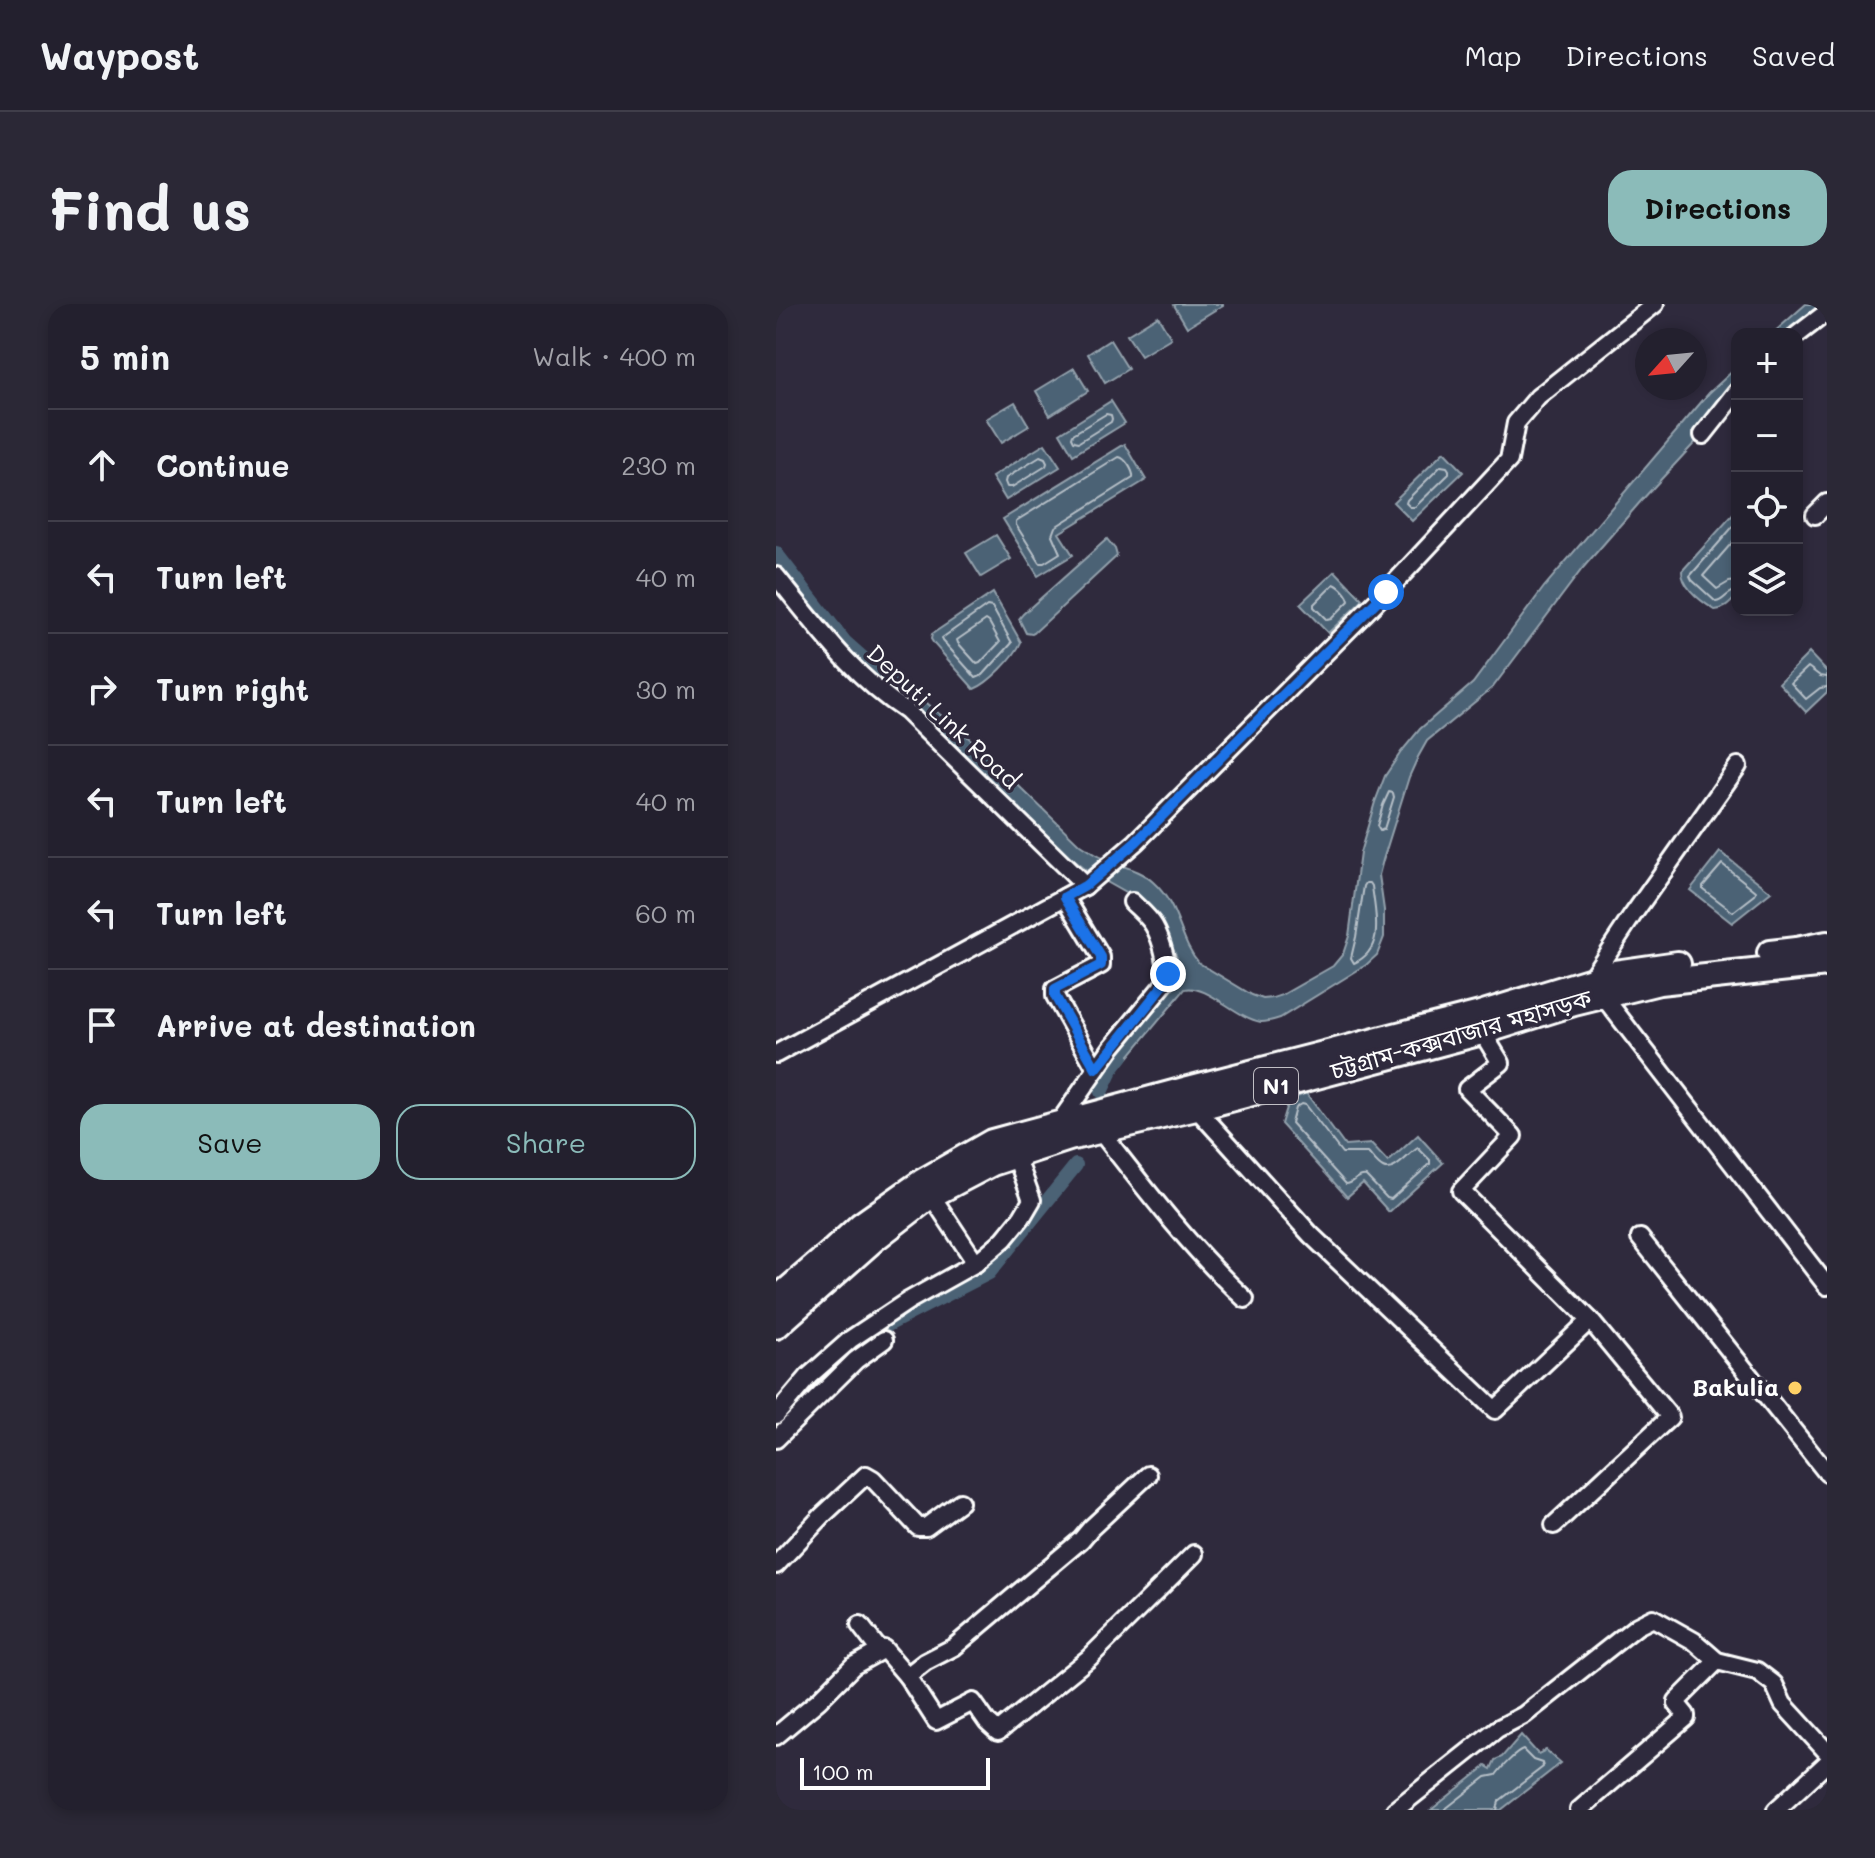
<!DOCTYPE html>
<html lang="en">
<head>
<meta charset="utf-8">
<style>
  :root { --surface:#23202e; --page:#2b2836; --text:#f1f3f6; --muted:#a3a3aa; --line:#403e4a; --accent:#8bbbb9 }
  body { margin:0; font-family:Mali,"Noto Sans Bengali",sans-serif; background:var(--page); color:var(--text) }
  .controls { position:absolute; right:24px; top:24px; display:grid; overflow:hidden; border-radius:16px; box-shadow:0 4px 12px #0003 }
  .controls button { width:72px; height:72px; display:grid; place-items:center; padding:0; border:0; border-bottom:2px solid var(--line); background:var(--surface); color:var(--text); font:40px sans-serif }
  .compass { position:absolute; left:859px; top:24px; width:72px; height:72px; border-radius:50%; background:var(--surface); box-shadow:0 4px 12px #0003; rotate:243deg }
  .scale { position:absolute; left:24px; bottom:20px; width:190px; box-sizing:border-box; padding-left:8px; border:4px solid #fff; border-top:0; font-size:22px; line-height:28px; white-space:nowrap; color:#fff; -webkit-text-stroke:6px #2f2a3d; paint-order:stroke }
  .stop { position:absolute; width:24px; height:24px; margin:-18px; border:6px solid #1a73e8; border-radius:50%; background:#fff }
  .stop.end { background:#1a73e8; border-color:#fff; box-shadow:0 2px 8px #0008 }
  .list { margin:0; padding:0; list-style:none }
  h2 { display:flex; justify-content:space-between; align-items:center; height:104px; margin:0; padding:0 32px; font-size:34px }
  h2 small { font-size:26px; font-weight:400; color:var(--muted) }
  .list li { display:grid; grid-template-columns:52px 1fr auto; gap:24px; align-items:center; box-sizing:border-box; height:112px; padding:0 32px; border-top:2px solid var(--line) }
  .list b { display:block; font-size:30px; white-space:nowrap }
  .list em { font-size:26px; font-style:normal; color:var(--muted) }
  .actions { display:flex; gap:16px; padding:24px 32px }
  .actions a { flex:1; padding:18px 0; border:2px solid var(--accent); border-radius:24px; text-align:center; font-size:28px; color:var(--accent) }
  .actions .main { background:var(--accent); color:#111 }
  .icon { flex:none; width:44px; height:44px; fill:none; stroke:currentColor; stroke-width:2; stroke-linecap:round; stroke-linejoin:round }
  .map { position:relative; flex:none; width:1051px; height:1506px; overflow:hidden; border-radius:24px }
  header { display:flex; align-items:center; gap:48px; box-sizing:border-box; height:112px; padding:0 40px; background:var(--surface); border-bottom:2px solid var(--line) }
  header strong { font-size:38px }
  nav { display:flex; gap:44px; margin-inline-start:auto; font-size:28px }
  .intro { display:flex; align-items:center; justify-content:space-between; box-sizing:border-box; height:192px; padding:0 48px }
  h1 { margin:0; font-size:56px }
  .button { padding:20px 36px; border-radius:24px; background:var(--accent); color:#111; font-size:28px; font-weight:700 }
  main { display:flex; gap:48px; padding:0 48px }
  aside { flex:1; background:var(--surface); border-radius:24px; box-shadow:0 4px 12px #0003 }
  .map>svg:first-child { display:block }
</style>
</head>
<body>
<header>
<strong>Waypost</strong>
<nav><a>Map</a><a>Directions</a><a>Saved</a></nav>
</header>
<div class="intro"><h1>Find us</h1><a class="button">Directions</a></div>
<main>
<aside>
<h2>5 min<small>Walk · 400 m</small></h2>
<ul class="list">
<li><svg class="icon" aria-label="ahead" viewBox="0 0 24 24"><path d="M12 20V5M6 11l6-6 6 6"/></svg><div><b>Continue</b></div><em>230 m</em></li>
<li><svg class="icon" aria-label="left" viewBox="0 0 24 24"><path d="M17 20v-9H6M10 6l-5 5 5 5"/></svg><div><b>Turn left</b></div><em>40 m</em></li>
<li><svg class="icon" aria-label="right" viewBox="0 0 24 24"><path d="M7 20v-9h11M14 6l5 5-5 5"/></svg><div><b>Turn right</b></div><em>30 m</em></li>
<li><svg class="icon" aria-label="left" viewBox="0 0 24 24"><path d="M17 20v-9H6M10 6l-5 5 5 5"/></svg><div><b>Turn left</b></div><em>40 m</em></li>
<li><svg class="icon" aria-label="left" viewBox="0 0 24 24"><path d="M17 20v-9H6M10 6l-5 5 5 5"/></svg><div><b>Turn left</b></div><em>60 m</em></li>
<li><svg class="icon" aria-label="arrive" viewBox="0 0 24 24"><path d="M6 21V4h12l-3 4 3 4H6"/></svg><div><b>Arrive at destination</b></div></li>
</ul>
<div class="actions"><a class="main">Save</a><a>Share</a></div>
</aside>
<div class="map">
<svg width="1051" height="1506" viewBox="0 0 1051 1506">
  <rect width="100%" height="100%" fill="#2f2a3d"/>
  <filter id="ink" filterUnits="userSpaceOnUse"><feTurbulence type="fractalNoise" baseFrequency=".0125" numOctaves="2"/><feDisplacementMap in="SourceGraphic" scale="16" xChannelSelector="R" yChannelSelector="G"/><feConvolveMatrix kernelMatrix="1 2 1 2 8 2 1 2 1" color-interpolation-filters="sRGB"/></filter>
  <g filter="url(#ink)">
    <g fill="#4b6275" stroke="#93a1ac" stroke-width="2">
      <path d="M401 0H447V1L411 23 398 1Z"/>
      <path d="M1030 0H1051V9L1021 30H996Z"/>
      <path d="M382 12 395 34 365 52 351 31Z"/>
      <path d="M334 36 352 65 329 79 312 50Z"/>
      <path d="M961 63V93L865 197 806 265 717 383 651 437 642 453 633 473 607 556 603 571 608 606V633L601 651 590 661 504 714C498 716 492 718 485 718 460 714 431 680 409 685L345 762 341 765H336L333 760 340 746 398 670 401 662V653L384 615 374 603 312 568 283 545 245 510 181 442 108 381 109 374 114 370 193 434 304 541C311 545 318 551 326 554 343 562 363 565 377 578 404 602 403 636 423 659L476 691 487 695 497 694 506 691 557 662 567 650 573 632 584 549 599 498 609 472 625 448 644 425 697 379 768 283 933 89Z"/>
      <path d="M298 64 312 87 274 111 260 87Z"/>
      <path d="M335 97 349 119 297 151 284 129Z"/>
      <path d="M239 98 253 122 225 139 210 115Z"/>
      <path d="M269 140 284 163 230 196 216 173Z"/>
      <path d="M349 140 370 176 283 229 297 251 262 272 227 215Z"/>
      <path d="M668 148 687 168 636 217 617 198Z"/>
      <path d="M961 206V292C954 299 950 305 939 306 926 298 906 284 906 267Z"/>
      <path d="M220 231 235 255 205 273 190 249Z"/>
      <path d="M331 235 339 245 341 252 258 329 256 330 250 329 243 315 247 310Z"/>
      <path d="M559 267 587 296 552 329 524 300Z"/>
      <path d="M217 289 245 338C239 353 212 380 198 385L158 340 155 335 156 330Z"/>
      <path d="M1033 349 1051 368V388L1030 408 1003 379Z"/>
      <path d="M944 548 995 588 956 619 914 586Z"/>
      <path d="M530 789 569 842 595 840 612 858 642 831 667 859 613 908 587 879 571 893 505 820 512 797Z"/>
      <path d="M745 1431 762 1450 770 1446 785 1459 725 1506H655L710 1462 715 1465 719 1456 726 1453Z"/>
    </g>
    <g fill="none" stroke-linecap="round" stroke-linejoin="round">
      <g stroke="#b7c0c8" stroke-width="2">
        <path d="M330 110 335 111 336 115 335 118 303 138 298 137 296 133 297 130Z"/>
        <path d="M264 153 269 155 271 159 270 162 236 183H231L229 178 230 174Z"/>
        <path d="M343 153C350 154 358 168 357 174L279 223 276 231 284 249 268 259H264L240 221V217Z"/>
        <path d="M665 162 671 163 673 166V170L639 203H634L630 199 631 196Z"/>
        <path d="M961 218 914 272 916 276 940 298C949 297 951 287 961 287"/>
        <path d="M961 233 927 272 941 285 953 278 961 277"/>
        <path d="M558 280C564 282 572 291 573 297L555 315 551 316 538 303V300Z"/>
        <path d="M211 302 216 303 236 339 207 371 200 374 167 337 166 334Z"/>
        <path d="M210 316 213 318 224 338 204 359 201 360 182 339 181 336Z"/>
        <path d="M1051 373 1044 372 1032 363 1015 379 1030 395 1044 384 1051 383"/>
        <path d="M613 488 617 489 618 493 608 525 604 527 601 522 607 501Z"/>
        <path d="M946 560 980 587 979 591 957 608 927 585V582Z"/>
        <path d="M590 579H594L596 582C599 609 610 645 578 659L575 654 580 633 588 582Z"/>
        <path d="M525 800 529 801 566 849H592C596 853 601 861 607 864 618 870 633 849 642 844L654 856V860L615 895 611 894 590 872C581 870 578 880 570 880L515 819 519 804Z"/>
        <path d="M668 1506 710 1473 720 1471C725 1464 740 1448 747 1446L757 1456 766 1459 767 1463 723 1497 721 1506"/>
      </g>
      <g stroke="#4b6275" stroke-width="14">
        <path d="M0 249 69 338 123 386"/>
        <path d="M325 788 336 765 346 752"/>
        <path d="M67 1059 98 1028 213 969 300 861"/>
      </g>
      <g stroke="#fff" stroke-width="22">
        <g id="minor">
          <path d="M1021 31 1051 8"/>
          <path d="M927 131 961 88"/>
          <path d="M1039 211 1051 199"/>
          <path d="M0 272C39 320 78 374 130 407L309 582"/>
          <path d="M289 593 325 653V661L279 685V692L320 765"/>
          <path d="M813 677 856 612 962 462"/>
          <path d="M827 692 1051 982"/>
          <path d="M706 728 725 759 691 785 737 832 685 887 814 1016 894 1113 778 1221"/>
          <path d="M0 750 309 582 360 538 610 288 733 156 740 119 762 93 879 0"/>
          <path d="M420 804 535 931 719 1106 814 1016"/>
          <path d="M282 820 336 743 389 679C394 664 386 636 378 622 373 613 363 605 356 598"/>
          <path d="M325 828C370 886 415 945 469 995"/>
          <path d="M155 891 200 959"/>
          <path d="M864 934 1051 1169"/>
          <path d="M0 1111 33 1072 75 1035 132 997 200 959 228 935 246 913 256 896 240 852"/>
          <path d="M0 1135 80 1056 108 1036"/>
          <path d="M0 1261 47 1211 90 1171 97 1175 142 1223H150L184 1198"/>
          <path d="M84 1321 104 1347 108 1345 131 1372 149 1358 178 1343 305 1236 315 1224 372 1171"/>
          <path d="M131 1372 160 1417 197 1398 211 1418 222 1428 313 1354 418 1250"/>
          <path d="M0 1432 43 1396 77 1362 104 1347"/>
          <path d="M619 1506 721 1425 748 1411 861 1322 877 1314 918 1337 941 1357 981 1367 998 1380 1007 1400 1051 1448"/>
          <path d="M803 1506 910 1414V1411L901 1400V1397L941 1357"/>
          <path d="M1000 1506 1051 1459"/>
        </g>
      </g>
      <g stroke="#fff" stroke-width="30">
        <g id="highway">
          <path d="M994 649 1020 646 1051 640"/>
          <path d="M0 996 57 947 85 921 146 878 216 838 412 785 704 710 839 669 902 660"/>
          <path d="M0 1022 98 935 155 891 216 859 293 834 420 804 706 728 798 699 883 678 1051 660"/>
        </g>
      </g>
      <use href="#minor" stroke="#2f2a3d" stroke-width="16"/>
      <use href="#highway" stroke="#2f2a3d" stroke-width="24"/>
    </g>
  </g>
  <g fill="none" stroke-linecap="round" stroke-linejoin="round" filter="url(#ink)">
    <path stroke="#1a73e8" stroke-width="10" d="M392 670 389 679 320 765 279 692V685L325 661V653L289 593 309 582 360 538 610 288"/>
  </g>
  <circle fill="#ffd166" stroke="#2f2a3d" stroke-width="3" cx="1019" cy="1084" r="8"/>
  <g text-anchor="middle" stroke-width="7" stroke-linejoin="round" paint-order="stroke">
    <rect fill="#2f2a3d" stroke="#c1bfc5" stroke-width="2" x="478" y="764" width="44" height="36" rx="6"/>
    <g font-size="22" font-weight="bold" fill="#fff">
      <text x="500" y="790">N1</text>
    </g>
    <g font-size="24" fill="#fff" stroke="#2f2a3d">
      <text transform="translate(167 413) rotate(43)" y="8">Deputi Link Road</text>
      <text transform="translate(685 731) rotate(-16)" y="8">চট্টগ্রাম-কক্সবাজার মহাসড়ক</text>
    </g>
    <g font-size="24" font-weight="bold" fill="#fff" stroke="#2f2a3d" text-anchor="end">
      <text x="1003" y="1092">Bakulia</text>
    </g>
  </g>
</svg>
<div class="controls">
<button>+</button>
<button>−</button>
<button><svg class="icon" aria-label="locate" viewBox="0 0 24 24"><circle cx="12" cy="12" r="6"/><path d="M12 2v4M12 18v4M2 12h4M18 12h4"/></svg></button>
<button><svg class="icon" aria-label="layers" viewBox="0 0 24 24"><path d="M12 4l9 5-9 5-9-5zM3 14l9 5 9-5"/></svg></button>
</div>
<svg class="compass" viewBox="-18 -18 36 36"><path d="M0-13l5 13h-10z" fill="#e53935"/><path d="M0 13l5-13h-10z" fill="#a3a3aa"/></svg>
<div class="scale">100 m</div>
<div class="stop" style="left:610px;top:288px"></div>
<div class="stop end" style="left:392px;top:670px"></div>
</div>
</main>
</body>
</html>
